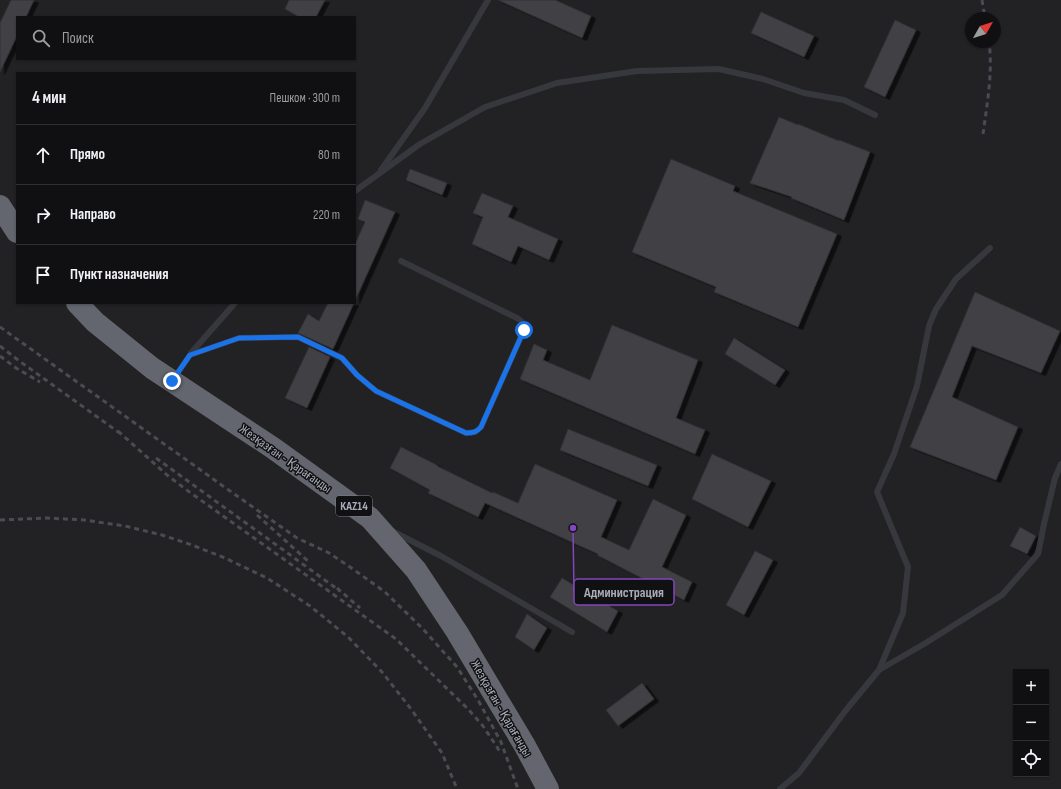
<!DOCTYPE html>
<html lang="ru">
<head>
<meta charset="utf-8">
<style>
  :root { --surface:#101012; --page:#1e1e20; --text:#f1f3f6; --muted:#9c9d9f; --line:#303032 }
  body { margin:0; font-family:"Sofia Sans Condensed",sans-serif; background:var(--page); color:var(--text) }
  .controls { position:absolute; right:12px; bottom:12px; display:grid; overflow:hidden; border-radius:0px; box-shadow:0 1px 3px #0004 }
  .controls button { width:36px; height:36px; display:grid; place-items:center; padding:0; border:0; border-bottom:1px solid var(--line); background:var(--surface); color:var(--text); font:20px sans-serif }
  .compass { position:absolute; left:965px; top:12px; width:36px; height:36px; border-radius:50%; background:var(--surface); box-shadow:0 1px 3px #0004; rotate:51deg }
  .stop { position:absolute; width:12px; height:12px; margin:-9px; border:3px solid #1a73e8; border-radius:50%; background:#fff }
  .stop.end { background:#1a73e8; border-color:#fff; box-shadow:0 1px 4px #0008 }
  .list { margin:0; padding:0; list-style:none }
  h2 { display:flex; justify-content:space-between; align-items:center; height:52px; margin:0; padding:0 16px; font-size:17px }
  h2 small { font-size:13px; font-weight:400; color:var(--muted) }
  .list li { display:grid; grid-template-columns:26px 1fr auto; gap:12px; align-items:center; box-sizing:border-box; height:60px; padding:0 16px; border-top:1px solid var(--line) }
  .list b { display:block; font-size:15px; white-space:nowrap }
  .list em { font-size:13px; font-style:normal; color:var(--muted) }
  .icon { flex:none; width:22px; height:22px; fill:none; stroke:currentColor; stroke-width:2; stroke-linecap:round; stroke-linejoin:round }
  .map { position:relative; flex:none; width:1061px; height:789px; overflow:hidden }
  .search { position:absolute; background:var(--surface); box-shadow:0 1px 3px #0004; left:16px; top:16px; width:340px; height:44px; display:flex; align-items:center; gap:10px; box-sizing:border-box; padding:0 14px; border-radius:0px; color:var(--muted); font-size:15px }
  .panel { position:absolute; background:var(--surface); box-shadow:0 1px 3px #0004; left:16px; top:72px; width:340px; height:232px; border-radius:0px }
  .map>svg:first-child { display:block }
</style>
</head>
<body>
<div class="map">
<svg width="1061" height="789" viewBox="0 0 1061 789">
  <defs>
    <filter id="shadow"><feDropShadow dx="4.5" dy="2.5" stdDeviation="0" flood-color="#0009"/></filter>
  </defs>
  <rect width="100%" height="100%" fill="#161618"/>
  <path fill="#222225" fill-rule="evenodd" d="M0 0H1061V789H0ZM17 17H355V59H17ZM971 18H995V42H971ZM17 73H355V303H17ZM1016 672H1046V774H1016Z"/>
  <g fill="#404145" stroke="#303034" filter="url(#shadow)">
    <path d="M11 0H34L26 17H17V36L0 72V23Z"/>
    <path d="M289 0H325L316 17H299L285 9Z"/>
    <path d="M498 0H555L591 16 582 38Z"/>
    <path d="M761 12 814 36 804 57 751 33Z"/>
    <path d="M895 20 916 30 885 97 864 87Z"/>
    <path d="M779 117 798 125V124L839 141V140L870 152 844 220 791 198 792 197 750 183Z"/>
    <path d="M671 159 735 186 733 191 837 234 798 327 714 292 716 287 632 252Z"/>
    <path d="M410 169 447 183 442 195 406 180Z"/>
    <path d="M482 193 513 206 508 217 558 239 549 260 518 246 511 262 472 244 483 217 473 213Z"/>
    <path d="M365 200 395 212 355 301V244L365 222 358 219Z"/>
    <path d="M975 292 1060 331 1041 373 972 346 952 397 1018 427 996 480 910 447Z"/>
    <path d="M328 303H354L333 349 298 333 308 314 319 321Z"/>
    <path d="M612 325 698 360 676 418 705 430 695 454 520 379 534 344 547 350 543 360 590 380Z"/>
    <path d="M734 338 785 370 775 385 725 354Z"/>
    <path d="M309 347 330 357 307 408 285 398Z"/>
    <path d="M568 429 657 465 648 486 560 450Z"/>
    <path d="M401 447 437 465V466L492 493 493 492 518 503 535 464 617 500 601 537 629 550 653 499 686 515 662 567 692 582 684 600 597 555 598 554 485 503 478 517 428 493 430 490 390 468Z"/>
    <path d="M712 454 771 481 748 527 692 499Z"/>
    <path d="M1020 527 1036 536 1027 554 1010 546Z"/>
    <path d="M755 551 773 560 744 615 726 605Z"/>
    <path d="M562 578 618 611 607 632 550 597Z"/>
    <path d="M527 614 547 628 534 650 515 637Z"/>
    <path d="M642 683 654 699 618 726 606 710Z"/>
  </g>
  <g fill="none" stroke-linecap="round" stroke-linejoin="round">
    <g stroke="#37383d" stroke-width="6">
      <path d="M381 170 425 108 488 0"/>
      <path d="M355 191 420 144 485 107 557 83 637 71 719 69 763 79 804 93 844 100 875 115"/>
      <path d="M191 353 235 303"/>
      <path d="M174 378 190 355 239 338 298 337 342 358 357 375 376 391 466 433 475 432 481 427 524 330C525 324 522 321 517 318L401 261"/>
      <path d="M392 531 441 556 572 632"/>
      <path d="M879 670 924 644 1002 595 1038 554 1044 524 1055 478 1061 464"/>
      <path d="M780 789 799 773 846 710 879 670 903 613 908 567 877 492 894 454 917 386 929 326 936 309 956 279 990 248"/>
    </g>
    <g stroke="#63666e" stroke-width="22">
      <path d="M0 206 17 232"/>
      <path d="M77 303 95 322 152 368 273 448 370 518 416 570 457 632 525 746 548 789"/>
    </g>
    <g stroke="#4a4c52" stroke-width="3" stroke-dasharray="5 4" stroke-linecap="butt">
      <path d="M982 0 985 18"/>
      <path d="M983 134C987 104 993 73 989 42"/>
      <path d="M0 327 230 491 297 538 329 553 350 567 385 592 423 629 457 667 478 700 501 742 518 789"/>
      <path d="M0 346 18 360 121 434"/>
      <path d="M0 356 16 368 40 382"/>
      <path d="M118 431 167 475 188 491 396 639 467 708 483 726 497 747 501 754"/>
      <path d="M156 458 340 591"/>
      <path d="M257 515 309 562"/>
      <path d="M0 520 47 518 84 520 125 526 162 535 192 545 225 558 267 578 310 606 348 637 382 672 411 709 442 753 457 789"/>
      <path d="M337 588 360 608"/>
    </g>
  </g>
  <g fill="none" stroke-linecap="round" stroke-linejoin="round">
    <path stroke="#1a73e8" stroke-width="5" d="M172 381 190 355 239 338 298 337 342 358 357 375 376 391 466 433C473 433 477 432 481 427L524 330"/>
  </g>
  <g text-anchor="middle" stroke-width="3" stroke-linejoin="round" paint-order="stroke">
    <rect fill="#111113" stroke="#7b7e86" stroke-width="1" x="336" y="496" width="36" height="20" rx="3"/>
    <g font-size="12" font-weight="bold" fill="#a8adb8">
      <text x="354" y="510">KAZ14</text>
    </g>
    <g font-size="13" fill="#a8adb8" stroke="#111113">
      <text transform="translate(286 458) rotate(35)" y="5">Жезқазған - Қарағанды</text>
      <text transform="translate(502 708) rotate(60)" y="5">Жезқазған - Қарағанды</text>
    </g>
  </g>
  <path fill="none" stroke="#8446be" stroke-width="1.5" d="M573 528L574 592"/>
  <circle fill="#8446be" stroke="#111113" stroke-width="1.5" cx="573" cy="528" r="4"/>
  <rect fill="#111113" stroke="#8446be" stroke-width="1.5" x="574" y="579" width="100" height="26" rx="4"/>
  <g font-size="14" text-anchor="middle" font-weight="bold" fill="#a8adb8">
    <text x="624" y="597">Администрация</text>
  </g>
</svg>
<div class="controls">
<button>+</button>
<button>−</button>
<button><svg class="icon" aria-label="locate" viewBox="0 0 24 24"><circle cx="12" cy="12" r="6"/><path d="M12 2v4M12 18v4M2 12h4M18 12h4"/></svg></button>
</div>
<svg class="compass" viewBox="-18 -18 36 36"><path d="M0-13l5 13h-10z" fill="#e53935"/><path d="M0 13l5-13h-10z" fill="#9c9d9f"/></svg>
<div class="stop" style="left:524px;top:330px"></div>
<div class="stop end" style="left:172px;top:381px"></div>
<div class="search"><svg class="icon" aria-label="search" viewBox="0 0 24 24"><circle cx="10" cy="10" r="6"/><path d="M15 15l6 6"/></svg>Поиск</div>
<section class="panel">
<h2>4 мин<small>Пешком · 300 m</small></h2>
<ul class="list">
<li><svg class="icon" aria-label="ahead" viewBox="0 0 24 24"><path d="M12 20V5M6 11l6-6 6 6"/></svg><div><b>Прямо</b></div><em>80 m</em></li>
<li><svg class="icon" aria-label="right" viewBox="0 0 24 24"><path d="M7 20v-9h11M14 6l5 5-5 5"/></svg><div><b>Направо</b></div><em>220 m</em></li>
<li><svg class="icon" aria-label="arrive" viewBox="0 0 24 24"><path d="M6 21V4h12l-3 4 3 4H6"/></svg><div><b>Пункт назначения</b></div></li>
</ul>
</section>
</div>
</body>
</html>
